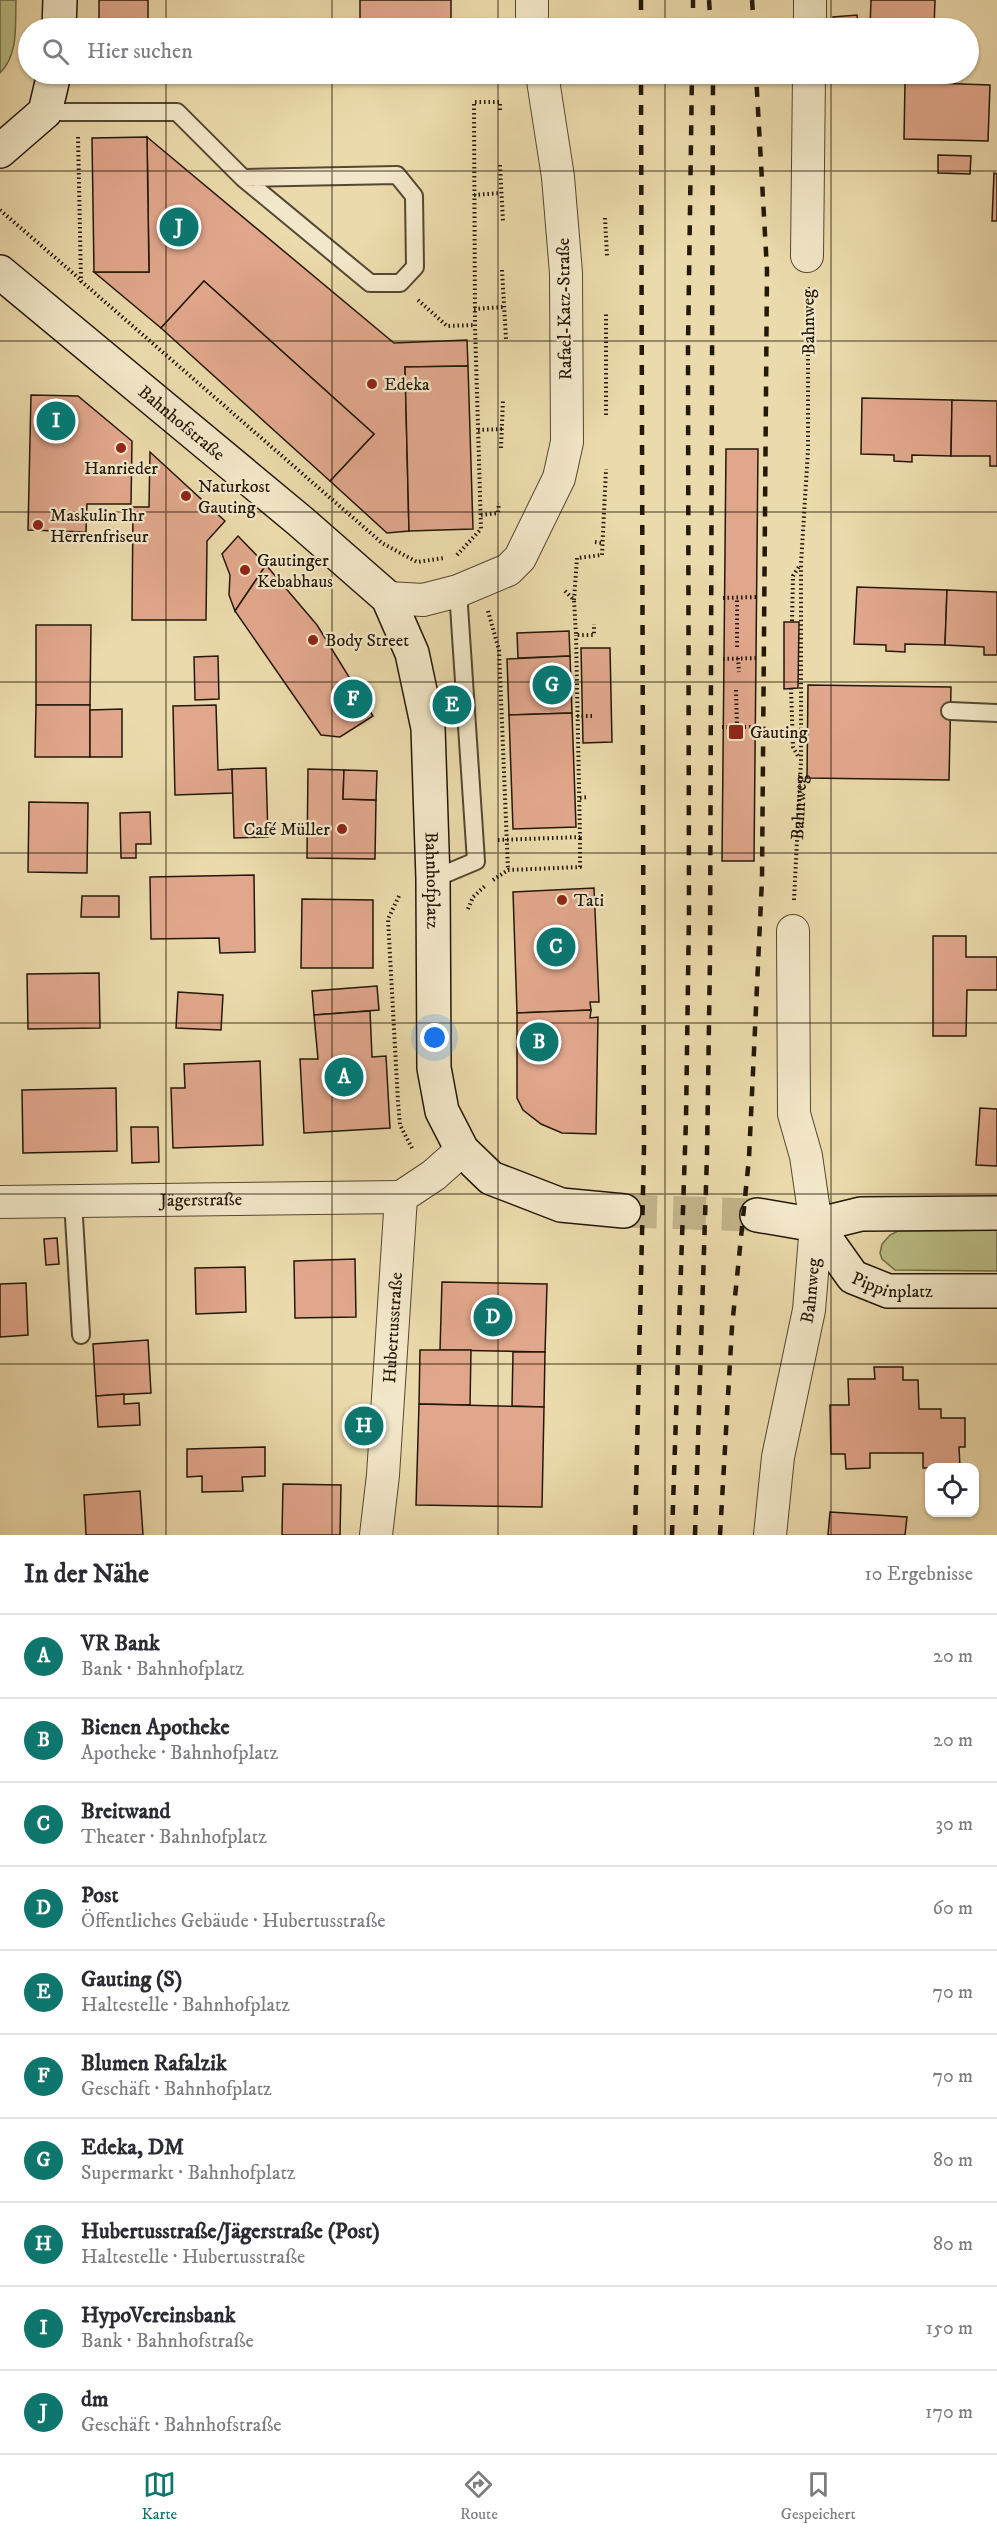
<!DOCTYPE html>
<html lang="de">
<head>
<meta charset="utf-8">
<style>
  :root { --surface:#fff; --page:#f2f2f3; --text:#2b2b33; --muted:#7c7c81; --line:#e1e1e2; --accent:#0f766e }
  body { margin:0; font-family:"IM FELL DW Pica",serif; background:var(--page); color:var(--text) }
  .controls { position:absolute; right:18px; bottom:18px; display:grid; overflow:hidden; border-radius:12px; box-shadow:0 2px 4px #0004 }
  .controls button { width:54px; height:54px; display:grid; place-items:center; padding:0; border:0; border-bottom:2px solid var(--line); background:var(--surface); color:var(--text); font:30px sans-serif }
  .you { position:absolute; left:435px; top:1038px; width:21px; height:21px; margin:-15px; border:4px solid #fff; border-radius:50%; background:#1a73e8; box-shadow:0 0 0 9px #1a73e833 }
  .badge { display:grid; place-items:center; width:39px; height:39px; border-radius:50%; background:var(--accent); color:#fff; font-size:20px; font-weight:700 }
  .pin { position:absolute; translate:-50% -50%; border:3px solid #fff; box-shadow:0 2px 6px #0006 }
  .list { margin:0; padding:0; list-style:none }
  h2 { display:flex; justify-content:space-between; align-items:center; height:78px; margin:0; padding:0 24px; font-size:26px }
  h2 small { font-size:20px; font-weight:400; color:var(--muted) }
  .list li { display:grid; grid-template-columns:39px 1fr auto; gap:18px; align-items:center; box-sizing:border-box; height:84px; padding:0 24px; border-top:2px solid var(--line) }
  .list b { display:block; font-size:22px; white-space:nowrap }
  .list p { margin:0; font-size:20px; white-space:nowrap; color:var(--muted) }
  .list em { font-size:20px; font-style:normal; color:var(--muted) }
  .icon { flex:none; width:33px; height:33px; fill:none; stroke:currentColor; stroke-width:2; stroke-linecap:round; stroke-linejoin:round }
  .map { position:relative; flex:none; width:997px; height:1535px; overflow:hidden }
  .search { position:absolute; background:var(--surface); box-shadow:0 2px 4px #0004; left:18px; right:18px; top:18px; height:66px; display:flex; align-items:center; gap:15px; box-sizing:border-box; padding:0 21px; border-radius:33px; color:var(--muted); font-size:22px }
  .sheet { height:918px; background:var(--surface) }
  nav { display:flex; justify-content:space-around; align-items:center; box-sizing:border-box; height:84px; border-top:2px solid var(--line); background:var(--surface); font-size:16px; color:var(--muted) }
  nav a { display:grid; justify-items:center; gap:3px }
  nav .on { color:var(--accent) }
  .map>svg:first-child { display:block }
</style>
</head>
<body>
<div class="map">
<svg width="997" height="1535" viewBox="0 0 997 1535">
  <rect width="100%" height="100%" fill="#ebdaab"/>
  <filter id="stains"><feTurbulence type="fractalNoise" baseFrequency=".00333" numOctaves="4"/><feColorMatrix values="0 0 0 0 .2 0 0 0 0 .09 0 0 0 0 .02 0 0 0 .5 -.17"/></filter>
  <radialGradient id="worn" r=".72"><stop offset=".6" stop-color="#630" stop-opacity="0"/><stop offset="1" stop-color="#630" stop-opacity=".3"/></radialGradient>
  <g fill="#bbbe86" stroke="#6f6b48" stroke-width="1.5">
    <path d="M0 0H16C15 25 19 54 0 73Z"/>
    <path d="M997 1230V1271L895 1270 882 1259 880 1253 882 1244 890 1235 898 1231Z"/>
  </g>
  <g fill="#e1a78c" stroke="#231809" stroke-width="1.5">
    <rect x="99" y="0" width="49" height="28"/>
    <path d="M360 0H451V20H436V28H360Z"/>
    <path d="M871 0H935L934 28H870Z"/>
    <path d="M857 15 858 28H834L833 17Z"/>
    <path d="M905 82 990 85 988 141 904 139Z"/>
    <path d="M147 137 394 343 467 340 468 366 405 367 409 531 387 533 330 481 374 434 204 281 161 328 94 272H149Z"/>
    <path d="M147 137 149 272H94L92 138Z"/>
    <path d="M938 155 971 156 970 174 938 173Z"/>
    <path d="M994 173 997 174V221H992Z"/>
    <path d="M204 281 374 434 330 481 161 328Z"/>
    <path d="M468 366 473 529 409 531 405 367Z"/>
    <path d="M31 395 78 396 132 441 131 504H87L86 532 28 530Z"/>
    <path d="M862 398 952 400 951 456 912 455V462L894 461V455L861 454Z"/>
    <path d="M952 400 997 401V466H990V456H951Z"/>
    <path d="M726 449H758L754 861H722Z"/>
    <path d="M150 452 225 521 207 541 206 620H132L133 507H149Z"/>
    <path d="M238 536 266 565 235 611 229 595 230 575 222 554Z"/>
    <path d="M266 565 317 625 373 716 340 737 321 735 235 611Z"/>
    <path d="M857 587 947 590 945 645 905 644V652L886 651V645L854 644Z"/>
    <path d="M947 590 997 592V655H984V647L945 645Z"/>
    <path d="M784 622H799L798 688 784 689Z"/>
    <path d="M36 625H91L90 705H36Z"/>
    <path d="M569 631 570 656 518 658 517 633Z"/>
    <path d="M581 648H610L612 742 583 743Z"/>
    <path d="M218 656 219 699 195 700 194 657Z"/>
    <path d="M570 656 572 713 509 715 507 659Z"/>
    <path d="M808 685 951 687 949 780 807 778Z"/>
    <path d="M36 705H90V757H35Z"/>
    <path d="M216 705 218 770 232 769 233 793 175 795 173 706Z"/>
    <path d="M122 709V757H90V710Z"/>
    <path d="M572 713 576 827 513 829 509 715Z"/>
    <path d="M266 768 268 837 234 838 232 769Z"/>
    <path d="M308 769 344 770 343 799 376 800 375 859 307 858Z"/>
    <path d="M344 770 377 771 376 800 343 799Z"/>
    <path d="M29 802 88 803 87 873 28 872Z"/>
    <path d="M150 812 151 844H136V858H121L120 813Z"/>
    <path d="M254 875 255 952 220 953 219 938 151 939 150 877Z"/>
    <path d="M594 888 599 1002H590L591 1010 517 1013 513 892Z"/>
    <path d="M82 896H119V917H81Z"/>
    <path d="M302 899 373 900V968H301Z"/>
    <path d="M933 936H966V957H997V990H967L966 1036H933Z"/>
    <path d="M99 973 100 1028 28 1029 27 974Z"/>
    <path d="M377 986 379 1010 314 1015 312 991Z"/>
    <path d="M178 992 223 995 221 1030 176 1028Z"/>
    <path d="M591 1010 590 1018 598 1017 596 1134 562 1133 541 1124 523 1110 517 1098V1013Z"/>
    <path d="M370 1011 372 1057 386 1056 390 1128 304 1133 300 1059H318L314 1015Z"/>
    <path d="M260 1061 263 1145 173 1148 171 1088H185L184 1064Z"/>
    <path d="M116 1088 117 1151 23 1153 22 1090Z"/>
    <path d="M980 1108 997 1109V1166L976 1165Z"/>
    <path d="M131 1127H158L159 1162 132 1163Z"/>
    <path d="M57 1238 59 1264 46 1265 44 1239Z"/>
    <path d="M355 1259 356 1317 295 1318 294 1261Z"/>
    <path d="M245 1267 246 1312 196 1314 195 1268Z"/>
    <path d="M442 1282 547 1284 545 1352 440 1350Z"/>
    <path d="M26 1283 28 1335 0 1337V1284Z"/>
    <path d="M148 1340 151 1393 96 1396 93 1344Z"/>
    <path d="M420 1350H471L470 1405 419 1404Z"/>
    <path d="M513 1352H545L544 1407 512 1406Z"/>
    <path d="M874 1367H903V1380H918L919 1409H941V1418H965V1447H959L960 1467 923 1468V1453H870V1468L846 1469 845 1454H831L830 1405H849L848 1379H875Z"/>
    <path d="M124 1394V1404L139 1403 140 1425 98 1427 96 1396Z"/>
    <path d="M419 1404 544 1407 542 1507 416 1505Z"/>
    <path d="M265 1447V1476L242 1477 243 1491 202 1492V1476L187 1477V1449Z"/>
    <path d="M283 1484 341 1485 340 1535H282Z"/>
    <path d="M140 1491 143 1535H86L84 1495Z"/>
    <path d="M830 1512 907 1517 905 1535H828Z"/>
  </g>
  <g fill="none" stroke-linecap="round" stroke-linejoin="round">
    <path stroke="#c3b38b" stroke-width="33" stroke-dasharray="33 16" stroke-linecap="butt" d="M624 1211 757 1215"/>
    <g stroke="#554832" stroke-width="20">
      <g id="lane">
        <path d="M45 112H177L243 178 370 283H400L415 267 414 196 397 175 243 178"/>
        <path d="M950 711 997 713"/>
        <path d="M433 879 476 861 458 591"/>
        <path d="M73 1201 81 1335"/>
      </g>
    </g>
    <g stroke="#554832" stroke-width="34">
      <g id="street">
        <path d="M532 28V0"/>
        <path d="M810 28V0"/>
        <path d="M807 256 809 74"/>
        <path d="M388 598 423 600 458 591 508 570 520 558 559 478 567 442 566 273 558 177 542 74"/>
        <path id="s2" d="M0 1202 401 1197"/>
        <path id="s3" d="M376 1535 383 1475 401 1197 434 1175 462 1150"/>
        <path id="s4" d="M770 1535 778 1457 809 1310 816 1225 806 1156 794 1114 793 931"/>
      </g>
    </g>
    <g stroke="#231809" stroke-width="36">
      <g id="secondary">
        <path d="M59 28 60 0"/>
        <path d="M0 151 45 112 54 74"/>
        <path id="s5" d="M0 272 300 521 388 598 412 653 428 728 433 879 434 1068 442 1111 462 1150 491 1178 561 1205 624 1211"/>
        <path d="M757 1215 816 1225 861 1214 997 1213"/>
        <path id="s6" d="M816 1225 853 1277 888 1291H997"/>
      </g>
    </g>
    <g stroke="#231809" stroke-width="4" stroke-dasharray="1.5 3" stroke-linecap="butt">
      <path d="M78 137 81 281 382 543 417 562 444 558"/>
      <path d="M500 165 503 222"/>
      <path d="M474 195 501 193"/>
      <path d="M0 210 81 280"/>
      <path d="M605 218 607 256"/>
      <path d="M502 270 506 339"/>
      <path d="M418 300 447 326 475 325"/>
      <path d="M474 309 504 307"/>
      <path d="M606 415V312"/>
      <path d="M478 430 502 429"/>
      <path d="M501 448 503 399"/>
      <path d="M481 515 498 513 499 503"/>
      <path d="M595 542 602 543"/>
      <path d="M457 555 481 529 475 325 474 102H500V110"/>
      <path d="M565 591 574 600 576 635H594V624"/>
      <path d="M723 598 758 597"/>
      <path d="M574 600 577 558 602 555 606 469"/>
      <path d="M488 611 499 650 508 870"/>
      <path d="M792 621 793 576 800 565"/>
      <path d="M737 647V598"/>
      <path d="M738 658 739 672"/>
      <path d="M723 659 757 658"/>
      <path d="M791 688 793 747 799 758"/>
      <path d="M736 690 737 726"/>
      <path d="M577 716H595"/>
      <path d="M722 727H757"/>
      <path d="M580 798 588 797"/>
      <path d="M498 840 580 837 576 635"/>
      <path d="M493 880 508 870 580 867V837"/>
      <path d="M399 896 388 919 398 1102 400 1125 413 1150"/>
      <path id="s1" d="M794 900 801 761V564L808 450V286"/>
      <path d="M468 909 473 897 485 886"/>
    </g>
    <use href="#lane" stroke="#f2e7c8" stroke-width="16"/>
    <use href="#street" stroke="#f2e7c8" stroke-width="32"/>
    <use href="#secondary" stroke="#f2e7c8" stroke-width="33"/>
    <g stroke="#231809" stroke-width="4.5" stroke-dasharray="10 10" stroke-linecap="butt">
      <path d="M641 0V28"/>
      <path d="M709 0 711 28"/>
      <path d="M752 0 754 28"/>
      <path d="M693 28V0"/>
      <path d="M635 1535 644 1149 641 74"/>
      <path d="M672 1535 686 1120 689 913 688 346 692 74"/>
      <path d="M695 1535 707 1155 710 957 713 74"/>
      <path d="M720 1535 732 1327 749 1158 762 879 767 270 756 74"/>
    </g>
  </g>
  <path fill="none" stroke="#231809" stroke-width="1.5" stroke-opacity="0.55" d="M166 0V28M332 0V28M498 0V28M665 0V28M831 0V28M166 74V1535M332 74V1535M498 74V1535M665 74V1535M831 74V1535M0 171H997M0 341H997M0 512H997M0 682H997M0 853H997M0 1023H997M0 1194H997M0 1364H997"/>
  <g fill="#8f2418" stroke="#f2e7c8" stroke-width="2">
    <circle cx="372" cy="384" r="6"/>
    <circle cx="121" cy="448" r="6"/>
    <circle cx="186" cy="496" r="6"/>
    <circle cx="38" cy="525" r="6"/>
    <circle cx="245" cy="570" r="6"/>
    <circle cx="313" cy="640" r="6"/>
    <rect x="728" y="724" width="16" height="16" rx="3"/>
    <circle cx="342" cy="829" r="6"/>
    <circle cx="562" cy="900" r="6"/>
  </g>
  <g text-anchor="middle" stroke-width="4.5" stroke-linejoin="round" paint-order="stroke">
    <g font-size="18" fill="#231809" stroke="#f2e7c8">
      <text transform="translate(564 309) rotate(-91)" y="6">Rafael-Katz-Straße</text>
      <text transform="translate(808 322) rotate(-91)" y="6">Bahnweg</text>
      <text dy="6" stroke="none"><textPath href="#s5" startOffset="236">Bahnhofstraße</textPath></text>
      <text dy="6" stroke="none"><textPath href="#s1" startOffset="93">Bahnweg</textPath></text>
      <text dy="6" stroke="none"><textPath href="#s5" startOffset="796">Bahnhofplatz</textPath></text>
      <text dy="6" stroke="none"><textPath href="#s2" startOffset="201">Jägerstraße</textPath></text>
      <text dy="6" stroke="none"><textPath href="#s6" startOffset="105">Pippinplatz</textPath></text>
      <text dy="6" stroke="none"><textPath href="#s4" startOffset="248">Bahnweg</textPath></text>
      <text dy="6" stroke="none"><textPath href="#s3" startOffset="208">Hubertusstraße</textPath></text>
    </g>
    <g font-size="18" fill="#231809" stroke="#f2e7c8" text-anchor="start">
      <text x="384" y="390">Edeka</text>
      <text x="121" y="474" text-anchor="middle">Hanrieder</text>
      <text x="198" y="492">Naturkost<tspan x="198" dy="21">Gauting</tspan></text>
      <text x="50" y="521">Maskulin Ihr<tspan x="50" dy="21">Herrenfriseur</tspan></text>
      <text x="257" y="566">Gautinger<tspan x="257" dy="21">Kebabhaus</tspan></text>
      <text x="325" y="646">Body Street</text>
      <text x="750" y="738">Gauting</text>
      <text x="330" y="835" text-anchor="end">Café Müller</text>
      <text x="574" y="906">Tati</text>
    </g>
  </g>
  <rect width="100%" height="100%" filter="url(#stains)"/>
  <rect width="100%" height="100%" fill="url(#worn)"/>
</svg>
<div class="controls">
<button><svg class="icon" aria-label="locate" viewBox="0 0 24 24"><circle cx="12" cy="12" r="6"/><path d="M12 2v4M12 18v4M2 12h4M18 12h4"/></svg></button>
</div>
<div class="you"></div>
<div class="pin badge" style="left:344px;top:1077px">A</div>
<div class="pin badge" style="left:539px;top:1042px">B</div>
<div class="pin badge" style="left:556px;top:947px">C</div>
<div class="pin badge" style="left:493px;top:1317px">D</div>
<div class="pin badge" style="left:452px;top:705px">E</div>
<div class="pin badge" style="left:353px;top:699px">F</div>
<div class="pin badge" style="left:552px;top:685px">G</div>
<div class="pin badge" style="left:364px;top:1426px">H</div>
<div class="pin badge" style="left:56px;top:421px">I</div>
<div class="pin badge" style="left:179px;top:227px">J</div>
<div class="search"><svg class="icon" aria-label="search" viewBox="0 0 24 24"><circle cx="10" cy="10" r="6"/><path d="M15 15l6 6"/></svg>Hier suchen</div>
</div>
<section class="sheet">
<h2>In der Nähe<small>10 Ergebnisse</small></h2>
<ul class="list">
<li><span class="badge">A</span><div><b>VR Bank</b><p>Bank · Bahnhofplatz</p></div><em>20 m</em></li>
<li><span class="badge">B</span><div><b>Bienen Apotheke</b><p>Apotheke · Bahnhofplatz</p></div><em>20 m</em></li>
<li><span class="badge">C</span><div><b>Breitwand</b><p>Theater · Bahnhofplatz</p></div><em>30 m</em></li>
<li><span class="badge">D</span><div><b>Post</b><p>Öffentliches Gebäude · Hubertusstraße</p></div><em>60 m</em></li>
<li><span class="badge">E</span><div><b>Gauting (S)</b><p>Haltestelle · Bahnhofplatz</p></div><em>70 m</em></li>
<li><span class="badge">F</span><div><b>Blumen Rafalzik</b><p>Geschäft · Bahnhofplatz</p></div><em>70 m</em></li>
<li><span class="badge">G</span><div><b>Edeka, DM</b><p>Supermarkt · Bahnhofplatz</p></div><em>80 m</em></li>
<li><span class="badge">H</span><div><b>Hubertusstraße/Jägerstraße (Post)</b><p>Haltestelle · Hubertusstraße</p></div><em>80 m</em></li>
<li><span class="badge">I</span><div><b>HypoVereinsbank</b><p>Bank · Bahnhofstraße</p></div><em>150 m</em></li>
<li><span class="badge">J</span><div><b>dm</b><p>Geschäft · Bahnhofstraße</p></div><em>170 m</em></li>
</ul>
</section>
<nav>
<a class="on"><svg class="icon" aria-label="map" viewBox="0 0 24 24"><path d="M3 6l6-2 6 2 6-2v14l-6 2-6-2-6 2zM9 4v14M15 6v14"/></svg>Karte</a>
<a><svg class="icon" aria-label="directions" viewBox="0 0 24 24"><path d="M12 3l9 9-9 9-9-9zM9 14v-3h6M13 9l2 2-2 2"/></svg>Route</a>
<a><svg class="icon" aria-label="saved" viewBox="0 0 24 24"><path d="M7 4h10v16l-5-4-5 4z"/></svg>Gespeichert</a>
</nav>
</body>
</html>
